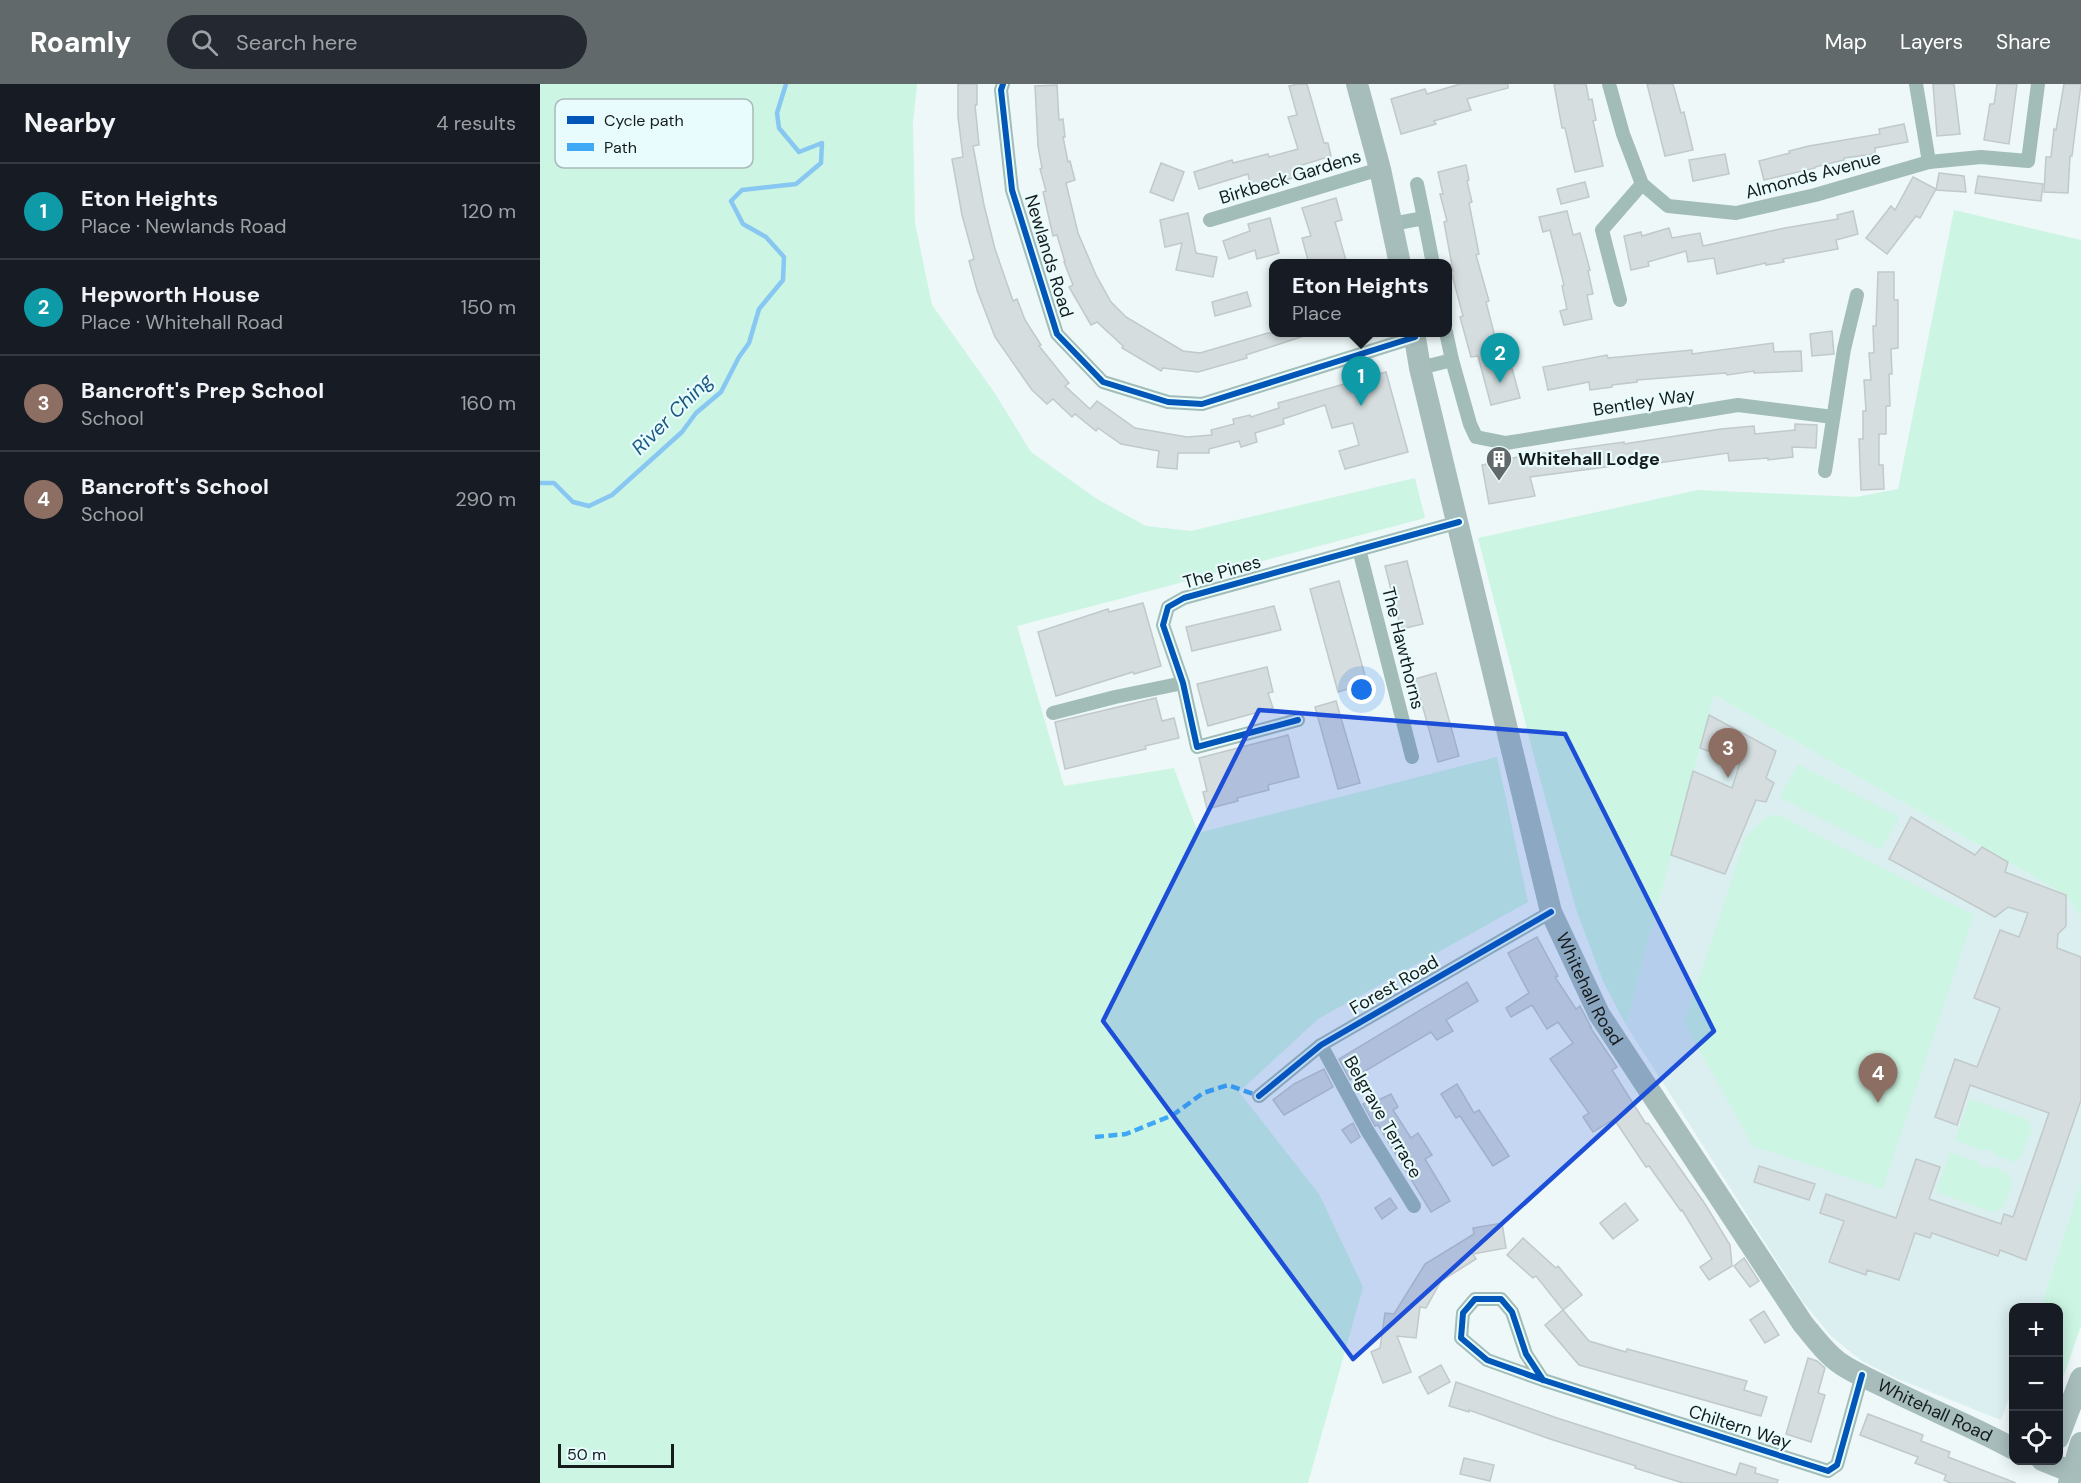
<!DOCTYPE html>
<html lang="en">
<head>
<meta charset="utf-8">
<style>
  :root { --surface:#171b24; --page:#242831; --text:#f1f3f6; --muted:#9ea1a6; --line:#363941; --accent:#62696a }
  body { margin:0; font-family:"DM Sans",sans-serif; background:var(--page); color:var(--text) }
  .controls { position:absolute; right:18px; bottom:18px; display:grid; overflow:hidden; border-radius:12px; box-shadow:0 3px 15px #0003 }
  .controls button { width:54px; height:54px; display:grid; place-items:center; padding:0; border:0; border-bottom:2px solid var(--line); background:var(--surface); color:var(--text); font:30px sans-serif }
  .scale { position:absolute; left:18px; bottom:15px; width:116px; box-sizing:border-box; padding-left:6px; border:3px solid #161c1d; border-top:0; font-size:16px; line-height:21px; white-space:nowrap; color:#161c1d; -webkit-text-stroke:4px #e9fcfd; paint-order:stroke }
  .you { position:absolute; left:822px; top:606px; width:21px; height:21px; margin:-15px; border:4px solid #fff; border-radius:50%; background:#1a73e8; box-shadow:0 0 0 9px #1a73e833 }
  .badge { display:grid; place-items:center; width:39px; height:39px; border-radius:50%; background:var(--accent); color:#fff; font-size:20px; font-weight:700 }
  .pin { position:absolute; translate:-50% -50px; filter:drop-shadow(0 2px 3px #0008) }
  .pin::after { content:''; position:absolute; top:32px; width:21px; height:18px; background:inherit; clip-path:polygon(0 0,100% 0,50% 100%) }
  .popup { position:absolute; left:729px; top:175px; width:183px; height:78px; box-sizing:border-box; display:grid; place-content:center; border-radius:12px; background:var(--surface); filter:drop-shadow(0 2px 4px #0005); font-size:20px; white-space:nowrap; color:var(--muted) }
  .popup b { font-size:22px; color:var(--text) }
  .popup::after { content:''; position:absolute; left:50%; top:100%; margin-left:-12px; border:12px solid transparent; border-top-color:var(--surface) }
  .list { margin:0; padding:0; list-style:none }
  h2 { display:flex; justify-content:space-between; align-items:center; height:78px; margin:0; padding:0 24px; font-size:26px }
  h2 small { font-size:20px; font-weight:400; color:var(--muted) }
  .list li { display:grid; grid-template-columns:39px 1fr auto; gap:18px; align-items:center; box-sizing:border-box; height:96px; padding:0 24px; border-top:2px solid var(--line) }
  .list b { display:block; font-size:22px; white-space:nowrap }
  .list p { margin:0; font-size:20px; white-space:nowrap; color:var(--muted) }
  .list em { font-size:20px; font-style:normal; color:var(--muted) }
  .icon { flex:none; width:33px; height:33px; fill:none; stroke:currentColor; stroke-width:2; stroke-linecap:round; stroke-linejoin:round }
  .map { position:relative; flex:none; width:1541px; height:1399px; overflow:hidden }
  header { display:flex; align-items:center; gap:36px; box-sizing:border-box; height:84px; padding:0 30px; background:var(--accent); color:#fff }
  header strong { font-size:28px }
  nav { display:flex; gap:33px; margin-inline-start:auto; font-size:21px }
  .search { width:420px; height:54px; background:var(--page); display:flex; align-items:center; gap:15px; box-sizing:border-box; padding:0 21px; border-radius:33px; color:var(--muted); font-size:22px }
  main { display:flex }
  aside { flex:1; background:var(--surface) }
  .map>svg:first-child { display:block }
</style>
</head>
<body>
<header>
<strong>Roamly</strong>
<div class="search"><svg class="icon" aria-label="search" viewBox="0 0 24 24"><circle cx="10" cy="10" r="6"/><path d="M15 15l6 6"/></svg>Search here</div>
<nav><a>Map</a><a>Layers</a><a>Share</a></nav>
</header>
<main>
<aside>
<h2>Nearby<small>4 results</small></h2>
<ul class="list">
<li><span class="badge" style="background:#0f9aa8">1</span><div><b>Eton Heights</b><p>Place · Newlands Road</p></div><em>120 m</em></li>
<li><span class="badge" style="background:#0f9aa8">2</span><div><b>Hepworth House</b><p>Place · Whitehall Road</p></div><em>150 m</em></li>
<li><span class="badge" style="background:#8d6e63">3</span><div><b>Bancroft's Prep School</b><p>School</p></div><em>160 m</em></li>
<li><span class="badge" style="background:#8d6e63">4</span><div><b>Bancroft's School</b><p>School</p></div><em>290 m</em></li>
</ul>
</aside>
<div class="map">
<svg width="1541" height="1399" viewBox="0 0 1541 1399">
  <rect width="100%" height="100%" fill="#eef8f8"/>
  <path fill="#dbeef0" d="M1174 611 1526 811 1541 834V1097L1501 1223 1474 1224 1473 1303 1461 1336 1358 1295 1322 1277 1292 1253 1263 1218 1086 941Z"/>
  <g fill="#ccf5e3">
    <path d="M0 0H377L373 39 375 139 392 221 454 308 491 368 557 415 606 442 651 447 875 394 885 434 477 542 524 702 634 684 658 749 957 673 988 818 778 935 699 1008 779 1110 823 1203 768 1399H0Z"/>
    <path d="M1414 126 1541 156V834L1526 811 1174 611 1086 941 1063 897 1037 828 997 684 938 454 1158 406 1316 413 1358 405Z"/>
    <path d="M1258 680 1359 733 1341 766 1240 713Z"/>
    <path d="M1231 731H1239L1434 831 1343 1105 1213 1062 1144 938 1206 752 1223 736Z"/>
    <path d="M1430 1015 1487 1035 1492 1045 1481 1073 1473 1078 1455 1071 1453 1068 1446 1065 1442 1067 1415 1056Z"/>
    <path d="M1410 1068 1439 1078 1440 1082 1448 1084 1451 1082 1467 1089 1473 1100 1463 1123 1452 1128 1396 1108Z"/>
    <path d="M1541 1097V1242L1519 1305 1518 1224 1501 1223Z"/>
  </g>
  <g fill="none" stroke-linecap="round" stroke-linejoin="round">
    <path stroke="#87c7f2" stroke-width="4.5" d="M0 399H14L33 418 49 422 72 411 142 348 156 329 181 308 199 273 209 259 219 225 243 196 244 173 226 153 203 140 191 117 202 106 256 100 281 79 282 59 259 68 239 44 237 29 246 0"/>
  </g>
  <g fill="#d5ddde" stroke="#c1c9ca" stroke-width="1.5">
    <path d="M418 0H437V21H435L439 61 433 62 444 121 455 165 473 217 477 215 485 236 501 261 499 262 529 299 525 302 550 325 557 317 595 344 647 353 672 351 671 346 694 340 693 335 710 331 711 333 739 324 738 319 846 288 868 368 805 385 799 367 819 361 813 339 792 344 785 321 743 335 744 340 715 349 717 358 701 363 699 357 669 365V369H638L637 385 617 383 619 367 581 360 558 344 556 347 535 330 532 333 513 315 507 320 492 306 455 253 437 206 429 177 434 175 422 131 412 75 423 73 418 33Z"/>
    <path d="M758 0H767L784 59H788L791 72 759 82 761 92 745 96 711 104 708 90 659 105 654 88 692 76 693 79 728 70 729 73 758 65 748 33 757 31 749 2Z"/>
    <path d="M920 0H968V4L927 15 931 26 894 37 896 40 861 50 851 15 885 5 887 10Z"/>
    <path d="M1014 0H1046L1049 16 1052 15 1056 36 1053 37 1063 82 1035 88 1025 44H1022Z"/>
    <path d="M1107 0H1133L1141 29 1144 28 1153 66 1125 72Z"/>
    <path d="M1393 0H1414L1420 50 1397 52Z"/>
    <path d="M1457 0H1477L1469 60 1444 56 1450 20H1454Z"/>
    <path d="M1524 0H1541L1532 72H1530L1528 109 1504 108 1506 73H1511L1514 45 1516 46Z"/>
    <path d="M517 1 519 36 523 35 525 53H523L528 78 530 77 535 96 526 99 538 149 556 191 571 218 586 233 643 267 660 269 728 249H767V251L706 271 707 274 658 288 623 284 621 287 582 264 583 262 557 238 551 241 529 203 533 201 524 178H525L517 151 513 152 503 108 506 107 500 85 502 84 498 62 495 2Z"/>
    <path d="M1364 40 1368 58 1335 64V70L1304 74V76L1275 83V84L1224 96 1219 77 1250 69 1249 67 1269 62 1340 50 1339 45Z"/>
    <path d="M1185 70 1189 90 1153 97 1149 76Z"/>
    <path d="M621 79 644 88 633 117 610 108Z"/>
    <path d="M926 81 929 96 927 97 932 118 929 119 939 170 936 171 949 217 946 218 962 280 970 277 980 314 951 321 938 272 931 273 920 233 923 232 911 187H913L904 138 907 137 900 110H903L898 88Z"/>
    <path d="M1399 89 1424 92 1426 108 1396 106Z"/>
    <path d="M1438 92 1503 100 1501 117 1435 109Z"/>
    <path d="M1373 93 1396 105 1380 134 1376 132 1347 170 1326 154 1351 122 1355 126Z"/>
    <path d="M1045 98 1049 113 1021 120 1017 105Z"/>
    <path d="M796 114 802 136 795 138 807 180H769L762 154 771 152 762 124Z"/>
    <path d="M1027 127 1033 151 1040 149 1050 186 1048 187 1053 210 1047 211 1052 235 1024 241 1020 227 1027 225 1022 202 1024 201 1010 146 1003 148 999 133Z"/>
    <path d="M1313 127 1318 150 1296 156 1298 165 1243 175 1244 178 1226 181V179L1177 190 1174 174 1148 178 1146 167 1108 178 1109 182 1091 186 1084 152 1101 148 1102 152 1129 144 1132 154 1160 149 1163 162 1245 144 1298 135 1297 131Z"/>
    <path d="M648 129 656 169 677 173 673 193 636 186 642 159 625 163 620 136Z"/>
    <path d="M730 134 739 169 717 175 715 166 689 175 683 157 710 147 708 140Z"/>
    <path d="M1338 188H1354V216H1358V264L1351 265 1352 290H1349L1350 322H1346V350H1339V381H1343L1344 405 1321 406 1319 355H1323V327H1326L1324 296H1331L1329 269H1334L1333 242H1336Z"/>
    <path d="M707 208 711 222 675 232 672 218Z"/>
    <path d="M1292 247 1294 270 1272 272 1270 250Z"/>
    <path d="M1233 259 1234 268 1261 267 1262 287 1214 289V287L1187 291 1186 289 1097 296V298L1072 301V303L1050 306 1049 298 1008 306 1003 283 1067 271 1068 274 1152 266V270Z"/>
    <path d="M1255 340 1277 341 1276 364 1252 363 1253 373 1228 376V374L1189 377 1188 369 1090 383 1089 380 990 393 995 412 949 420 942 381 982 372 1084 358V360L1181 345 1214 342 1215 350 1255 346Z"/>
    <path d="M867 477 883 540 861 545 845 482Z"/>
    <path d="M799 497 827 599 798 608 770 505Z"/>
    <path d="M603 519 621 582 594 590 593 588 516 612 498 548 568 525 569 528Z"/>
    <path d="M734 522 741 546 652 567 646 543Z"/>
    <path d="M727 583 733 608 728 609 733 624 668 642 657 600Z"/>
    <path d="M896 589 919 672 898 678 875 595Z"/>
    <path d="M616 614 622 637 634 634 639 654 605 662 606 665 525 685 515 638Z"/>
    <path d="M796 617 820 699 798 705 775 623Z"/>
    <path d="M1169 631 1236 667 1226 694 1234 699 1226 718 1216 716 1185 790 1131 771 1153 687 1192 704 1200 679 1160 664Z"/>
    <path d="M748 651 759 693 728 701 729 706 697 714 698 717 667 725 663 708 667 707 659 674Z"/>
    <path d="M1371 733 1435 771 1442 763 1468 778 1465 788 1526 811V842L1518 850 1517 864 1541 873V1016L1486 1176 1460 1166 1458 1172 1392 1149 1390 1154 1375 1149 1359 1196 1327 1186 1326 1191 1289 1178 1304 1137 1280 1129 1286 1110 1356 1134 1376 1075 1400 1083 1389 1115 1461 1140 1464 1130 1473 1133 1509 1029 1430 1001 1417 1041 1395 1033 1415 975 1437 983 1460 924 1434 914 1460 846 1479 853 1488 829 1468 823 1455 833 1349 775Z"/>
    <path d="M997 853 1018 892 1015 893 1036 925 1040 922 1041 924 1051 943H1050L1077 983 1072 986 1106 1040 1108 1039 1165 1120 1190 1161 1192 1182 1169 1196 1160 1183 1172 1175 1142 1126 1141 1127 1109 1082 1106 1083 1074 1035 1053 1048 1043 1033 1049 1029 1010 975 1033 959 1018 938 1007 945 992 921 971 933 966 924 989 909 968 869Z"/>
    <path d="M927 898 938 917 906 936 913 947 897 956 891 948 810 996 799 975Z"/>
    <path d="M784 985 793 1003 744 1031 733 1016 754 1000Z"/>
    <path d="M917 1000 934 1029 939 1026 969 1072 953 1082 920 1032 916 1034 901 1010Z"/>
    <path d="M851 1010 858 1023 853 1026 871 1054 878 1049 892 1071 885 1075 910 1117 891 1128 838 1041 835 1042 823 1020 828 1017 830 1020Z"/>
    <path d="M813 1039 820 1053 811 1059 802 1046Z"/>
    <path d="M1219 1082 1275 1100 1269 1116 1214 1098Z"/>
    <path d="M850 1114 857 1124 842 1135 835 1124Z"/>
    <path d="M1085 1119 1098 1136 1073 1155 1060 1139Z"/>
    <path d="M962 1139 966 1164 933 1170 936 1175 901 1197 886 1224 880 1223 876 1254 857 1252 871 1288 843 1299 831 1268 840 1264 845 1229 854 1230 885 1180 934 1150 933 1144Z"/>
    <path d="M983 1154 1016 1184 1018 1182 1042 1211 1023 1226 996 1192 993 1194 967 1171Z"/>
    <path d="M1204 1174 1219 1197 1210 1203 1194 1182Z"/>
    <path d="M1023 1226 1049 1257 1086 1268 1087 1265 1207 1297 1204 1306 1227 1313 1221 1332 1039 1281 1005 1241Z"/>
    <path d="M1224 1227 1239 1251 1225 1259 1210 1236Z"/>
    <path d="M1268 1274 1277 1277 1285 1284 1278 1309 1285 1311 1271 1358 1246 1350Z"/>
    <path d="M901 1281 910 1298 888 1310 879 1293Z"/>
    <path d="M916 1298 1017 1334 1196 1391 1200 1379 1216 1384 1215 1389 1238 1396 1237 1399H1143L1095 1384 1096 1382 1010 1355 929 1326V1328L909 1322Z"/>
    <path d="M1328 1330 1383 1351 1381 1357 1410 1368 1408 1373 1476 1399H1411L1404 1396 1406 1391 1375 1379 1378 1373 1320 1351Z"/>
    <path d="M924 1374 954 1381 950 1397 920 1390Z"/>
  </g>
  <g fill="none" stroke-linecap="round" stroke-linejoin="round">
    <g stroke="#a2bcb7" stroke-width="14">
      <path d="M463 0 461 6 472 106 517 250 563 298 628 318 662 320 875 253"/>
      <path d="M1069 0 1083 50 1102 100 1062 146 1080 216"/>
      <path d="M1376 0 1389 78 1441 73 1488 77 1498 0"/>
      <path d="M877 100 884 134"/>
      <path d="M1102 100 1128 122 1196 129 1275 111 1389 78"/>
      <path d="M670 136 840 85"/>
      <path d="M852 140 884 134 893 180"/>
      <path d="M906 248 912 276"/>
      <path d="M880 284 912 276 930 340 936 353 966 359 1198 321 1293 333"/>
      <path d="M1285 387 1304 265 1317 211"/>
      <path d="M819 465 872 673"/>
      <path d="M513 629 575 613 643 599"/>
      <path d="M758 636 657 663 643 599 623 541 628 523 644 514 919 438"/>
      <path d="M781 961 827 1046 874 1122"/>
      <path d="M719 1012 781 961 1011 828"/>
      <path d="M1003 1296 986 1270 972 1228 961 1215H935L923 1229 921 1254 947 1276 1003 1296 1288 1387 1297 1381 1322 1291"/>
    </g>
    <g stroke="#a7bdbc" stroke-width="22">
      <path d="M817 0 840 85 860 180"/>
      <path id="s1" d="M874 248 880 284 1011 828 1059 930 1263 1240C1274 1253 1286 1270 1301 1280 1314 1289 1331 1296 1345 1303 1388 1325 1432 1342 1474 1365"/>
      <path d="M1518 1354 1541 1294"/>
      <path d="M1502 1376 1532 1388"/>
      <path d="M1529 1399 1541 1359"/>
    </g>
    <path stroke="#3fa9f5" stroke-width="4.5" stroke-dasharray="9 4.5" stroke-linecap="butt" d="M555 1053 586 1050 633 1031 663 1009 688 1001 719 1012"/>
    <g stroke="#e9fcfd" stroke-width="10">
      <g id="cycleway">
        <path d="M463 0 461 6 472 106 517 250 563 298 628 318 662 320 875 253"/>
        <path d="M758 636 657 663 643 599 623 541 628 523 644 514 919 438"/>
        <path d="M719 1012 781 961 1011 828"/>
        <path d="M1003 1296 986 1270 972 1228 961 1215H935L923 1229 921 1254 947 1276 1003 1296 1288 1387 1297 1381 1322 1291"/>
      </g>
    </g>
    <use href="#cycleway" stroke="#0057b8" stroke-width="6"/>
  </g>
  <path fill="#1d4ed8" fill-opacity="0.2" stroke="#1d4ed8" stroke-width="4.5" stroke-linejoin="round" d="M719 626 1025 650 1174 947 813 1275 563 937Z"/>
  <defs>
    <g id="building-pin" transform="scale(1.35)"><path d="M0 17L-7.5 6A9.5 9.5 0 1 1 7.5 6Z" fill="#62696a" stroke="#e9fcfd"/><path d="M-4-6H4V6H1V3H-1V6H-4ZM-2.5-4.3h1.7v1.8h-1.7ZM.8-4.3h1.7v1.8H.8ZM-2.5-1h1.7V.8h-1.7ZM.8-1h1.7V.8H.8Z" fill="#fff"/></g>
  </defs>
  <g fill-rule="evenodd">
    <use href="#building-pin" x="959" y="375"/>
  </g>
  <g text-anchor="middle" stroke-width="4.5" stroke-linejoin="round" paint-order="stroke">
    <g font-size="18" fill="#161c1d" stroke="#e9fcfd">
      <text transform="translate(1273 91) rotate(-15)" y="6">Almonds Avenue</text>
      <text transform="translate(750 93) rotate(-17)" y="6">Birkbeck Gardens</text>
      <text transform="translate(509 172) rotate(73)" y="6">Newlands Road</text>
      <text transform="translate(1104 318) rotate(-9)" y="6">Bentley Way</text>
      <text transform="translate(682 488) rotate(-16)" y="6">The Pines</text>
      <text transform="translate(863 564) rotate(76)" y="6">The Hawthorns</text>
      <text transform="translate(854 901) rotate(-30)" y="6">Forest Road</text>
      <text dy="6" stroke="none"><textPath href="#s1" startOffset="682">Whitehall Road</textPath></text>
      <text transform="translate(843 1033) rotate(60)" y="6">Belgrave Terrace</text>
      <text dy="6" stroke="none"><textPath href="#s1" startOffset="1240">Whitehall Road</textPath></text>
      <text transform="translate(1200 1343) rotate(18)" y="6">Chiltern Way</text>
    </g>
    <g font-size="18" font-weight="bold" fill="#161c1d" stroke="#e9fcfd" text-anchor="start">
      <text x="978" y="381">Whitehall Lodge</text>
    </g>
    <g font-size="20" font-style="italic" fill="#1a5a83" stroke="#e9fcfd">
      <text transform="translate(132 330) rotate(-45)" y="7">River Ching</text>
    </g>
  </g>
  <rect x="15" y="15" width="198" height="69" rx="9" fill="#e9fcfd" stroke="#aab9ba" stroke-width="1.5"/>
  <rect x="27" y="32" width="27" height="8" fill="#0057b8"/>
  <rect x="27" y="59" width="27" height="8" fill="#3fa9f5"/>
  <g font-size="16" fill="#161c1d">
    <text x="64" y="42">Cycle path</text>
    <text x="64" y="69">Path</text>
  </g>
</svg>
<div class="controls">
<button>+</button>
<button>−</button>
<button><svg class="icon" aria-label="locate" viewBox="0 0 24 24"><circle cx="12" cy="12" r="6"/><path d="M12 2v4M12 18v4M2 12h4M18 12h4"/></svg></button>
</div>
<div class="scale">50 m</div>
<div class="you"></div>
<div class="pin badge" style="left:821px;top:322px;background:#0f9aa8">1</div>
<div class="popup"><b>Eton Heights</b>Place</div>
<div class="pin badge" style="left:960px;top:299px;background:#0f9aa8">2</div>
<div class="pin badge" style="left:1188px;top:694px;background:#8d6e63">3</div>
<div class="pin badge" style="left:1338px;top:1019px;background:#8d6e63">4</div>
</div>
</main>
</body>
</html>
